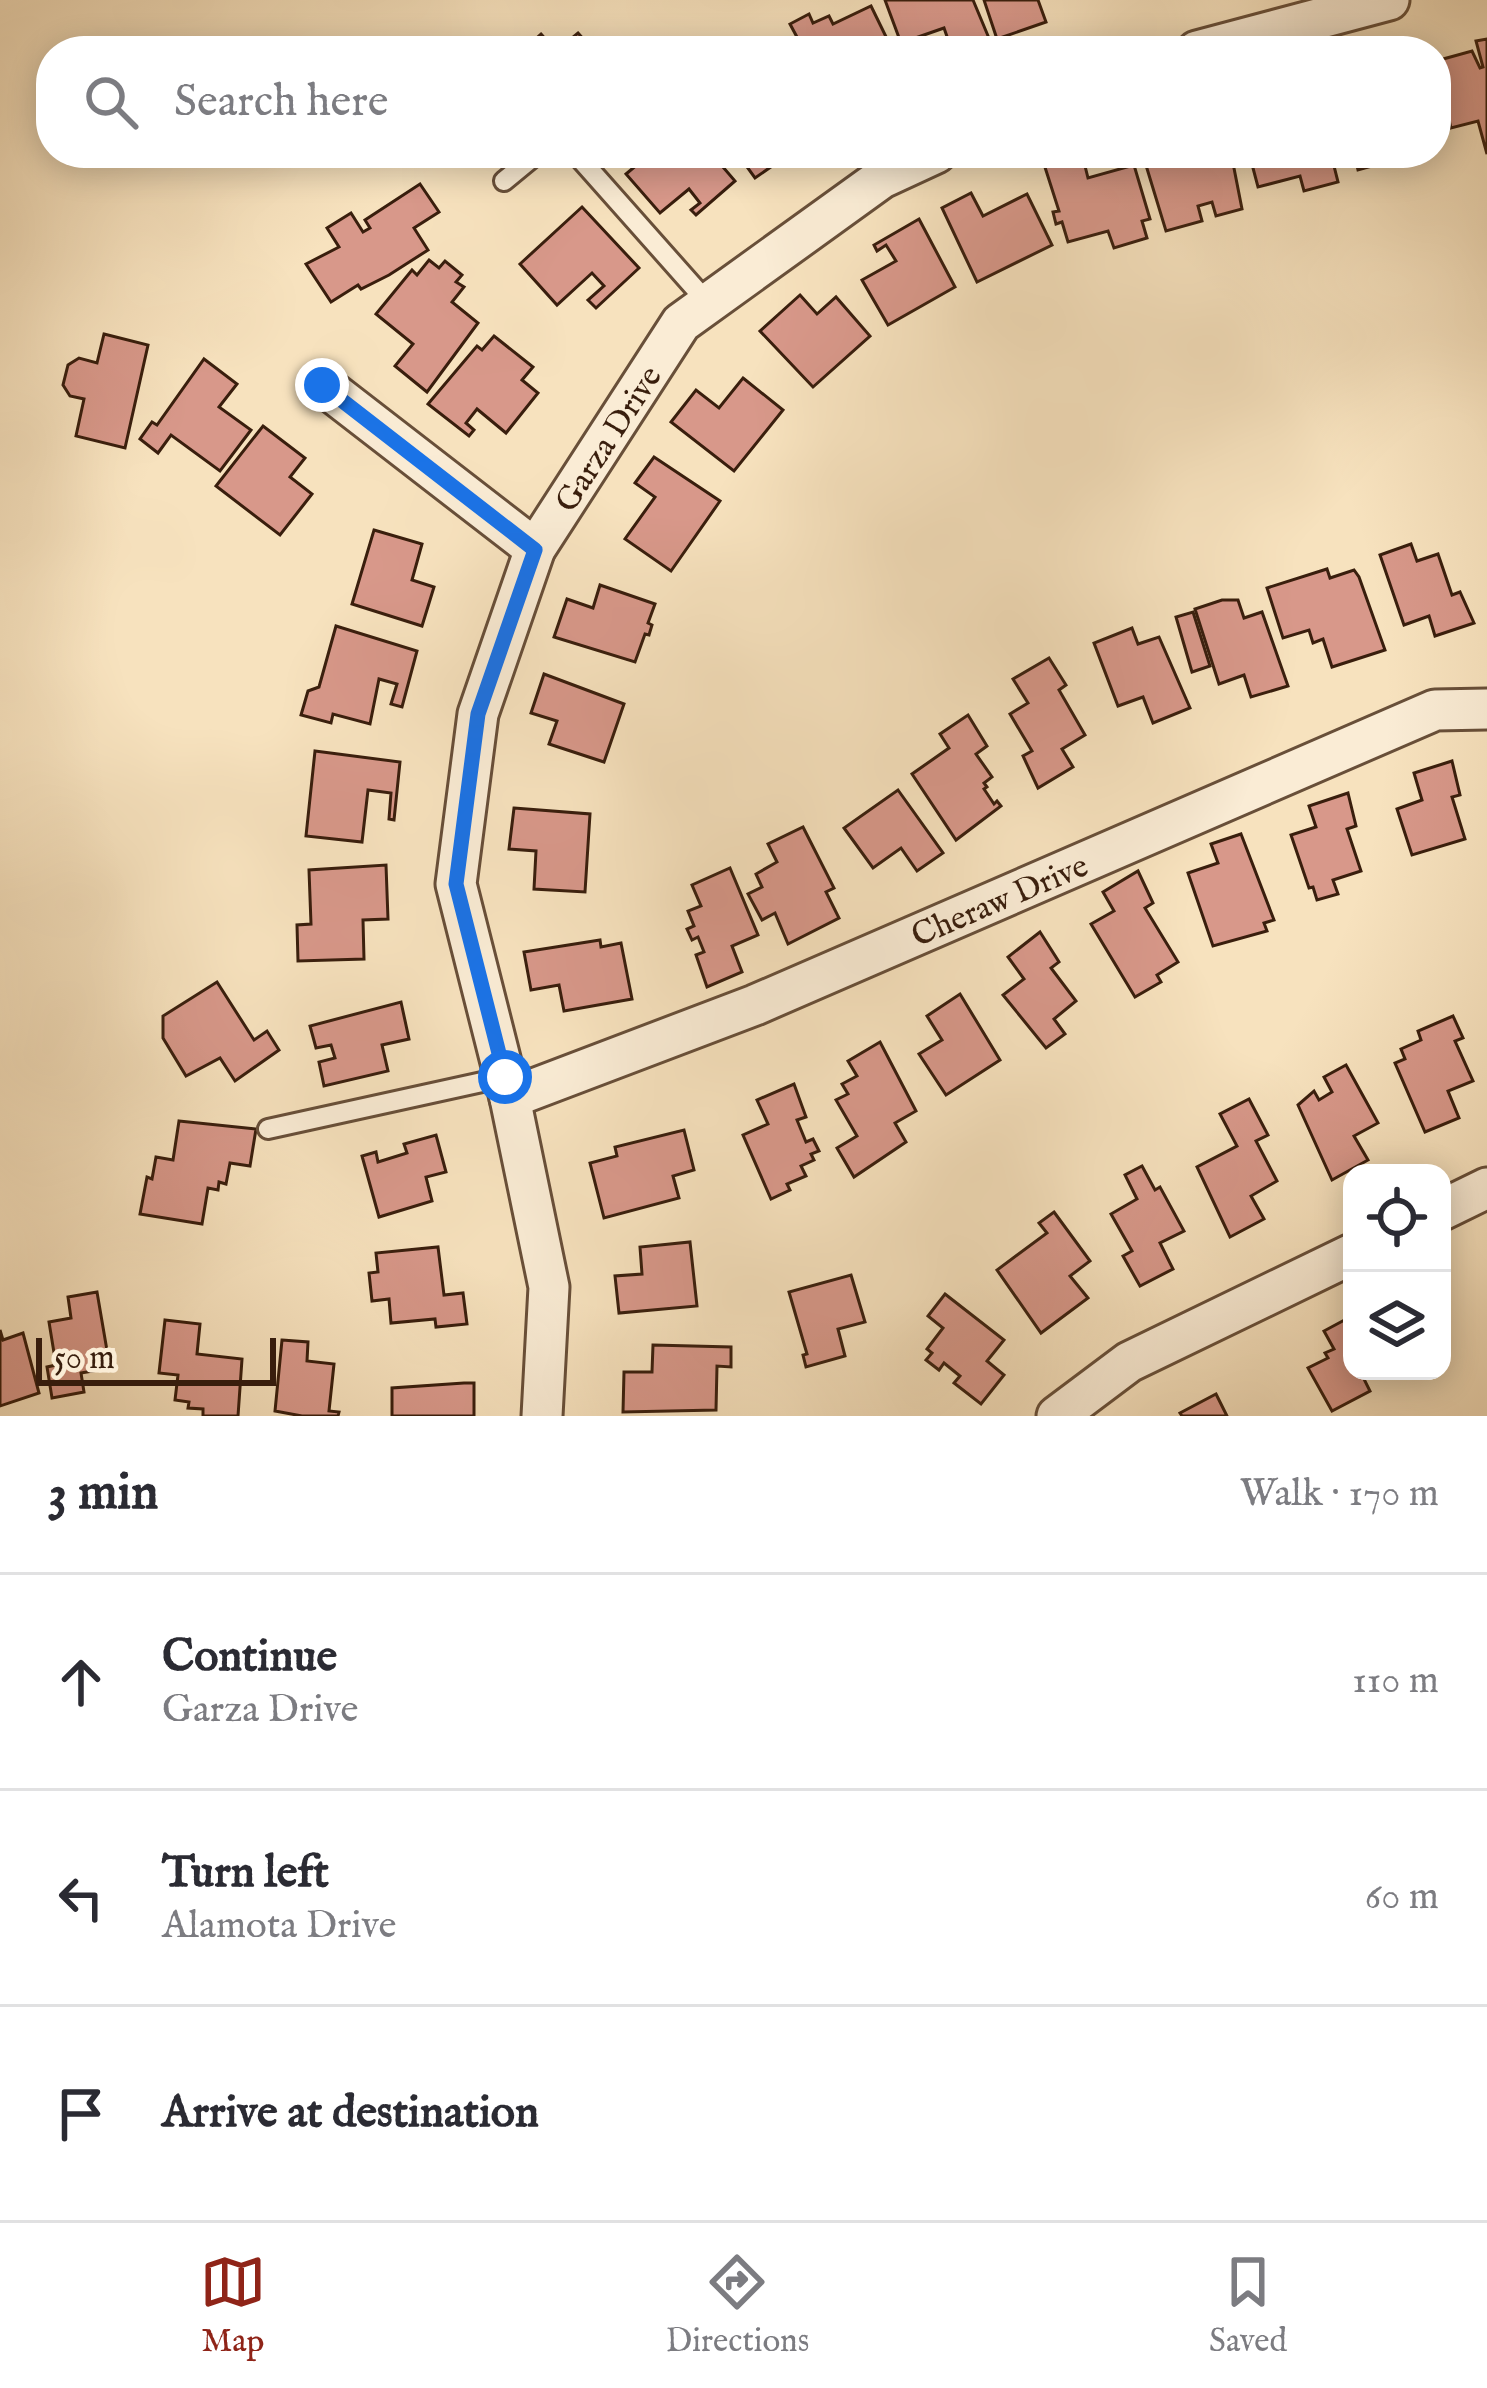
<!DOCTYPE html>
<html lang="en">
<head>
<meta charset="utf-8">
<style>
  :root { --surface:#fff; --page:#f7f7f7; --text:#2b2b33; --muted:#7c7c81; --line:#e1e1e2; --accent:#8f2418 }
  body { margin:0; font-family:"IM FELL English",serif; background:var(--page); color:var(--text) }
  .controls { position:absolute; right:36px; bottom:36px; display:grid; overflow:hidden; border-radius:24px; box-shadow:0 6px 30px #0003 }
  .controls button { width:108px; height:108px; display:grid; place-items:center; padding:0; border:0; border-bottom:3px solid var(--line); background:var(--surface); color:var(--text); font:60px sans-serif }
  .scale { position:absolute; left:36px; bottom:30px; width:240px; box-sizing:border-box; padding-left:12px; border:6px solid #391e0d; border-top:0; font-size:33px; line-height:42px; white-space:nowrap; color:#391e0d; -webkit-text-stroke:9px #faecd5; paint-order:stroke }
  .stop { position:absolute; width:36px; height:36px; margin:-27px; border:9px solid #1a73e8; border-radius:50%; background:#fff }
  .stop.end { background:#1a73e8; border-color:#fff; box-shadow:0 3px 12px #0008 }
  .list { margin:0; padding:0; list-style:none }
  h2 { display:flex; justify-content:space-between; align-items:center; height:156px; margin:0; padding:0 48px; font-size:51px }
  h2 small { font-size:39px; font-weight:400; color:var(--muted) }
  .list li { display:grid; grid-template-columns:78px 1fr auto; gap:36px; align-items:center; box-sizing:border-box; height:216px; padding:0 48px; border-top:3px solid var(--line) }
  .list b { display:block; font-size:45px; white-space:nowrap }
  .list p { margin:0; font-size:39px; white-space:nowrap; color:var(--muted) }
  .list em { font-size:39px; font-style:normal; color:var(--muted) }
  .icon { flex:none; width:66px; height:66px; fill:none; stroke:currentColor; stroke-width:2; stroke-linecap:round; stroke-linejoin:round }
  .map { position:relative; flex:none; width:1487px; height:1416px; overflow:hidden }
  .search { position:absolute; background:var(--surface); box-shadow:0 6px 30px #0003; left:36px; right:36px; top:36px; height:132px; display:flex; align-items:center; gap:30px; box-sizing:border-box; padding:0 42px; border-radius:48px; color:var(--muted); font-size:45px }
  .sheet { height:804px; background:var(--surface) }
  nav { display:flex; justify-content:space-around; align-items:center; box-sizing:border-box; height:168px; border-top:3px solid var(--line); background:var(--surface); font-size:33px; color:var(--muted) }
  nav a { display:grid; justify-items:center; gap:6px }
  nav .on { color:var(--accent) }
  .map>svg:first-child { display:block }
</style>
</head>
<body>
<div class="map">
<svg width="1487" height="1416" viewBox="0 0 1487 1416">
  <rect width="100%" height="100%" fill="#f7e2be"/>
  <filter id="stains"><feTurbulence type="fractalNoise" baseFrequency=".00167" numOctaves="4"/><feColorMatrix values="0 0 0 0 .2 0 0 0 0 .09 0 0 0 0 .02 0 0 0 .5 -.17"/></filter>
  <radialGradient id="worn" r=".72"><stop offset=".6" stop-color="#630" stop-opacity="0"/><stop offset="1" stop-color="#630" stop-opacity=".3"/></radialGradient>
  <g fill="#d8988a" stroke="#391e0d" stroke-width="3">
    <path d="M885 0H973L991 43 968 51H952L944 28 901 43Z"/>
    <path d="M984 0H1038L1046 22 997 39Z"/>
    <path d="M871 6 893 51H794L791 45 798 39 790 24 809 14 813 23 829 16 833 24Z"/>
    <path d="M578 33 594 51H556Z"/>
    <path d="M541 34 556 51H522Z"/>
    <path d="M1487 39V154L1478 121 1451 128 1436 70V61L1472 51 1480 68 1483 67 1476 41Z"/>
    <path d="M651 153H711L735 181 696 215 691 210 700 203 689 189 660 213 626 174Z"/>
    <path d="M737 153H787L788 155 755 178Z"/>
    <path d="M1071 153H1105L1084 162 1088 178 1134 165 1150 219 1142 221 1147 238 1114 248 1108 231 1068 242 1062 222 1056 224 1053 212 1059 211 1043 161Z"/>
    <path d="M1178 153H1231L1242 209 1216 216 1212 202 1198 206 1202 221 1166 231 1145 162Z"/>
    <path d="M1249 153H1337L1339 160 1333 162 1338 182 1304 191 1300 176 1258 187Z"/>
    <path d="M1354 153H1397L1398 159 1358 170Z"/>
    <path d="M420 184 439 212 414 228 428 250 389 275 361 289 358 285 331 302 306 264 339 247 327 228 351 213 363 232 370 228 365 220Z"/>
    <path d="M971 193 983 216 1027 194 1052 245 977 282 942 208Z"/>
    <path d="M582 207 639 268 596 308 588 300 604 286 592 273 557 305 520 264Z"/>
    <path d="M919 219 955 287 888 325 862 280 896 261 886 245 877 251 874 245Z"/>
    <path d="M429 260 439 268 445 261 462 275 456 282 464 287 452 302 478 323 427 392 395 366 413 344 376 314 412 270 417 275Z"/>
    <path d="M800 295 817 314 836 297 870 336 813 387 760 331Z"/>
    <path d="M104 334 148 345 125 448 76 436 84 399 70 396 63 385 68 365 79 358 97 363Z"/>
    <path d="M494 336 533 367 522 380 538 393 506 433 477 409 466 423 474 430 469 436 428 404 477 346 482 350Z"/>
    <path d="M204 359 237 384 219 407 251 430 220 471 171 435 158 453 140 439 152 422 157 425Z"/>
    <path d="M743 378 783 410 734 471 671 422 696 390 719 408Z"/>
    <path d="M263 426 305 458 290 477 312 494 280 535 216 486Z"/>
    <path d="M654 457 720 501 671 571 625 539 655 497 635 483Z"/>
    <path d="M374 530 422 544 412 580 434 587 422 626 352 604Z"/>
    <path d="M1411 544 1417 561 1438 554 1452 595 1460 592 1474 623 1435 636 1429 616 1404 625 1380 555Z"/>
    <path d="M1327 569 1330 578 1354 570 1359 577 1385 650 1332 667 1323 639 1313 643 1309 630 1283 638 1267 588Z"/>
    <path d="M600 585 655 604 648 623 652 625 649 635 645 634 635 662 554 637 567 599 593 608Z"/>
    <path d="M1222 600H1238L1244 618 1262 612 1288 686 1251 697 1244 675 1219 684 1195 609Z"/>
    <path d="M1193 612 1210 666 1192 672 1176 617Z"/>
    <path d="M336 626 417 651 402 707 391 704 397 684 379 679 370 724 333 714 331 723 301 715 308 691 319 687Z"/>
    <path d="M1132 628 1138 644 1159 637 1190 708 1153 723 1143 697 1118 706 1094 643Z"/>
    <path d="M1049 658 1066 685 1059 690 1085 735 1062 749 1073 767 1038 788 1023 756 1032 751 1010 714 1028 703 1013 679Z"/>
    <path d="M544 674 624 704 604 762 549 744 557 721 531 713Z"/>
    <path d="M968 715 987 746 976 754 992 777 984 783 987 787 984 789 994 804 997 801 1001 806 956 840 912 774 949 748 940 734Z"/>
    <path d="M315 751 400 762 394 820 389 819 391 793 368 790 362 842 306 836Z"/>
    <path d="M1452 761 1460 795 1452 797 1465 839 1412 855 1397 809 1422 800 1414 773Z"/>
    <path d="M898 790 943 853 917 871 901 848 873 868 844 828Z"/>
    <path d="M1348 793 1356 826 1347 829 1361 871 1333 880 1338 894 1317 900 1313 887 1309 888 1291 835 1316 827 1309 806Z"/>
    <path d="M514 808 590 814 585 892 534 889 536 851 509 849Z"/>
    <path d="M803 827 834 888 826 892 839 918 788 944 775 913 762 920 748 894 762 887 756 874 777 862 768 844Z"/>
    <path d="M1241 834 1274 920 1264 923 1267 931 1213 946 1188 873 1218 863 1211 844Z"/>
    <path d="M386 865 388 919 363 920 364 959 298 961 297 925 311 924 309 870Z"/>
    <path d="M730 868 758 935 732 946 742 972 707 987 696 955 704 952 698 937 692 940 687 929 694 926 688 911 701 906 692 885Z"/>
    <path d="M1138 871 1153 903 1145 908 1178 962 1157 975 1161 982 1135 997 1091 924 1114 911 1103 892Z"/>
    <path d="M1040 932 1059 962 1051 968 1076 1001 1054 1019 1065 1034 1046 1048 1003 995 1024 979 1008 957Z"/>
    <path d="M600 940 601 947 621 943 632 999 564 1011 559 985 531 990 524 952Z"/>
    <path d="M217 982 254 1040 267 1031 279 1050 235 1081 220 1058 186 1076 163 1038V1016Z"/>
    <path d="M960 994 1000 1060 946 1095 919 1054 942 1040 927 1016Z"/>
    <path d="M401 1002 409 1039 382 1045 388 1071 324 1086 319 1062 335 1058 331 1045 316 1048 310 1026Z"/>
    <path d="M1453 1016 1463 1038 1455 1041 1473 1081 1448 1091 1459 1118 1425 1132 1395 1063 1405 1059 1401 1049 1421 1040 1418 1031Z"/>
    <path d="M880 1042 916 1111 895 1123 906 1142 854 1177 837 1148 857 1136 836 1100 848 1094 842 1084 857 1076 848 1061Z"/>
    <path d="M1346 1065 1378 1123 1354 1136 1368 1160 1332 1180 1298 1105 1314 1091 1319 1100 1332 1092 1324 1077Z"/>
    <path d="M794 1084 806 1117 797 1120 806 1142 813 1139 819 1151 811 1154 814 1160 801 1166 806 1176 787 1184 790 1190 771 1199 743 1135 768 1124 757 1100Z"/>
    <path d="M1249 1099 1268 1135 1256 1141 1277 1181 1251 1196 1264 1219 1230 1237 1197 1167 1237 1146 1220 1114Z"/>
    <path d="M179 1121 256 1129 250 1166 230 1163 226 1184 219 1182 218 1190 208 1188 202 1224 140 1214 147 1177 152 1179 156 1157 173 1160Z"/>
    <path d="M684 1130 694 1170 673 1176 679 1198 604 1218 590 1163 617 1156 615 1147Z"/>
    <path d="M436 1135 446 1172 426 1177 432 1201 379 1217 362 1156 376 1152 378 1162 407 1153 404 1144Z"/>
    <path d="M1142 1166 1155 1190 1160 1187 1184 1231 1160 1243 1173 1269 1140 1286 1123 1256 1132 1251 1111 1214 1137 1199 1125 1175Z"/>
    <path d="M1054 1212 1090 1261 1070 1276 1088 1298 1041 1333 997 1270 1047 1233 1039 1223Z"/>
    <path d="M690 1242 697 1306 619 1313 615 1276 642 1274 640 1247Z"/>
    <path d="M438 1247 444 1295 463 1293 467 1324 436 1327 435 1319 391 1323 389 1299 372 1301 369 1273 378 1272 376 1253Z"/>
    <path d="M851 1275 865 1322 838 1329 845 1356 806 1367 803 1355 807 1354 789 1292Z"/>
    <path d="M97 1292 110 1368 81 1373 84 1392 52 1398 47 1367 56 1365 49 1322 71 1318 68 1297Z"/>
    <path d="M945 1294 1004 1340 987 1361 1004 1375 981 1404 954 1383 960 1376 944 1363 939 1370 926 1360 932 1353 927 1349 943 1328 928 1316Z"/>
    <path d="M1352 1316V1371H1360L1370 1391 1332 1411 1308 1368 1328 1358 1325 1353 1334 1349 1324 1331Z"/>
    <path d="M165 1320 200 1324 197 1354 242 1359 238 1416H203V1409L188 1408 189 1402 175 1400 178 1375 159 1373Z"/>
    <path d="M0 1330 3 1340 23 1333 39 1393 0 1406Z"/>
    <path d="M282 1340 308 1342 307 1361 334 1364 329 1411 339 1412 338 1416H302L275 1411Z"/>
    <path d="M653 1345 731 1347V1367L717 1366 716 1410 623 1412 624 1372H652Z"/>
    <path d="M464 1383H474V1416H392V1388Z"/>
    <path d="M1216 1394 1227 1416H1182L1180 1413Z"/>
  </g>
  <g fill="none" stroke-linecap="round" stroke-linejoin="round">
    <g stroke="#684f39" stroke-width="24">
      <g id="service">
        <path d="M575 153 708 303"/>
        <path d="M504 181 538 153"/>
        <path d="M268 1129 505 1077"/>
      </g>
    </g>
    <g stroke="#684f39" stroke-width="45">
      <g id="minor">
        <path d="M1197 51 1389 0"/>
        <path d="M323 385 535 549"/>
        <path d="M510 1098 755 1005 1435 710 1487 709"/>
        <path d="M1442 1210 1487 1188"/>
        <path d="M542 1416 549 1287 510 1098 456 884 478 714 535 549 681 323 882 178 936 153"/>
        <path d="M1057 1416 1129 1362 1352 1254"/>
      </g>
    </g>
    <use href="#service" stroke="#faecd5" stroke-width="18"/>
    <use href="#minor" stroke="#faecd5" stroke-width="39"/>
  </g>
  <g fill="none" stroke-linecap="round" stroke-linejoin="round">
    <path stroke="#1a73e8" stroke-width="15" d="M322 385 535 550 478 714 456 884 505 1077"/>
  </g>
  <g text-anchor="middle" stroke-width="10" stroke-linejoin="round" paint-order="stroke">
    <g font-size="33" fill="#391e0d" stroke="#faecd5">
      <text transform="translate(607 438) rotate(-57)" y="12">Garza Drive</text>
      <text transform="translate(999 899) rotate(-23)" y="12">Cheraw Drive</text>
    </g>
  </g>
  <rect width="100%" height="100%" filter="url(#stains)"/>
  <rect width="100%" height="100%" fill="url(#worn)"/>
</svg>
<div class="controls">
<button><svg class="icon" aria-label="locate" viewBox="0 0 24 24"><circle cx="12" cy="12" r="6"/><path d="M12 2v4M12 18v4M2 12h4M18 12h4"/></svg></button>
<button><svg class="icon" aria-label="layers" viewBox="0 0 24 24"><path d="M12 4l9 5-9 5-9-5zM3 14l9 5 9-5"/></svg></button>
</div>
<div class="scale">50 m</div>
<div class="stop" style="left:505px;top:1077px"></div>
<div class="stop end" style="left:322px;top:385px"></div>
<div class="search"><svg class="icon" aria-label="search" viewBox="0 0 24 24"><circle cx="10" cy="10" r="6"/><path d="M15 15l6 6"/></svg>Search here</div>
</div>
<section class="sheet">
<h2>3 min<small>Walk · 170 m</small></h2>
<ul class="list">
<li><svg class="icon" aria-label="ahead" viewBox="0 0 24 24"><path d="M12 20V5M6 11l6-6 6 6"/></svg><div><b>Continue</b><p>Garza Drive</p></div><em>110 m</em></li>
<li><svg class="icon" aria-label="left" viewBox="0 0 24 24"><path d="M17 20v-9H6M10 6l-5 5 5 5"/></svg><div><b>Turn left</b><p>Alamota Drive</p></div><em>60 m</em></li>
<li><svg class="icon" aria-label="arrive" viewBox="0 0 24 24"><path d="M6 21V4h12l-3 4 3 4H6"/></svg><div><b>Arrive at destination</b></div></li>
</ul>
</section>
<nav>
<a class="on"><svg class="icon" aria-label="map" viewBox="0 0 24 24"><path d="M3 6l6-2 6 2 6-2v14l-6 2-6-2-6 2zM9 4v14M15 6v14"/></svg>Map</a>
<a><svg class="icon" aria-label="directions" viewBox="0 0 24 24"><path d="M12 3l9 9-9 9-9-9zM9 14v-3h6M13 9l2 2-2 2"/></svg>Directions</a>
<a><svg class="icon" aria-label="saved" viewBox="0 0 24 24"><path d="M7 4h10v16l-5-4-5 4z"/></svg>Saved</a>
</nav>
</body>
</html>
